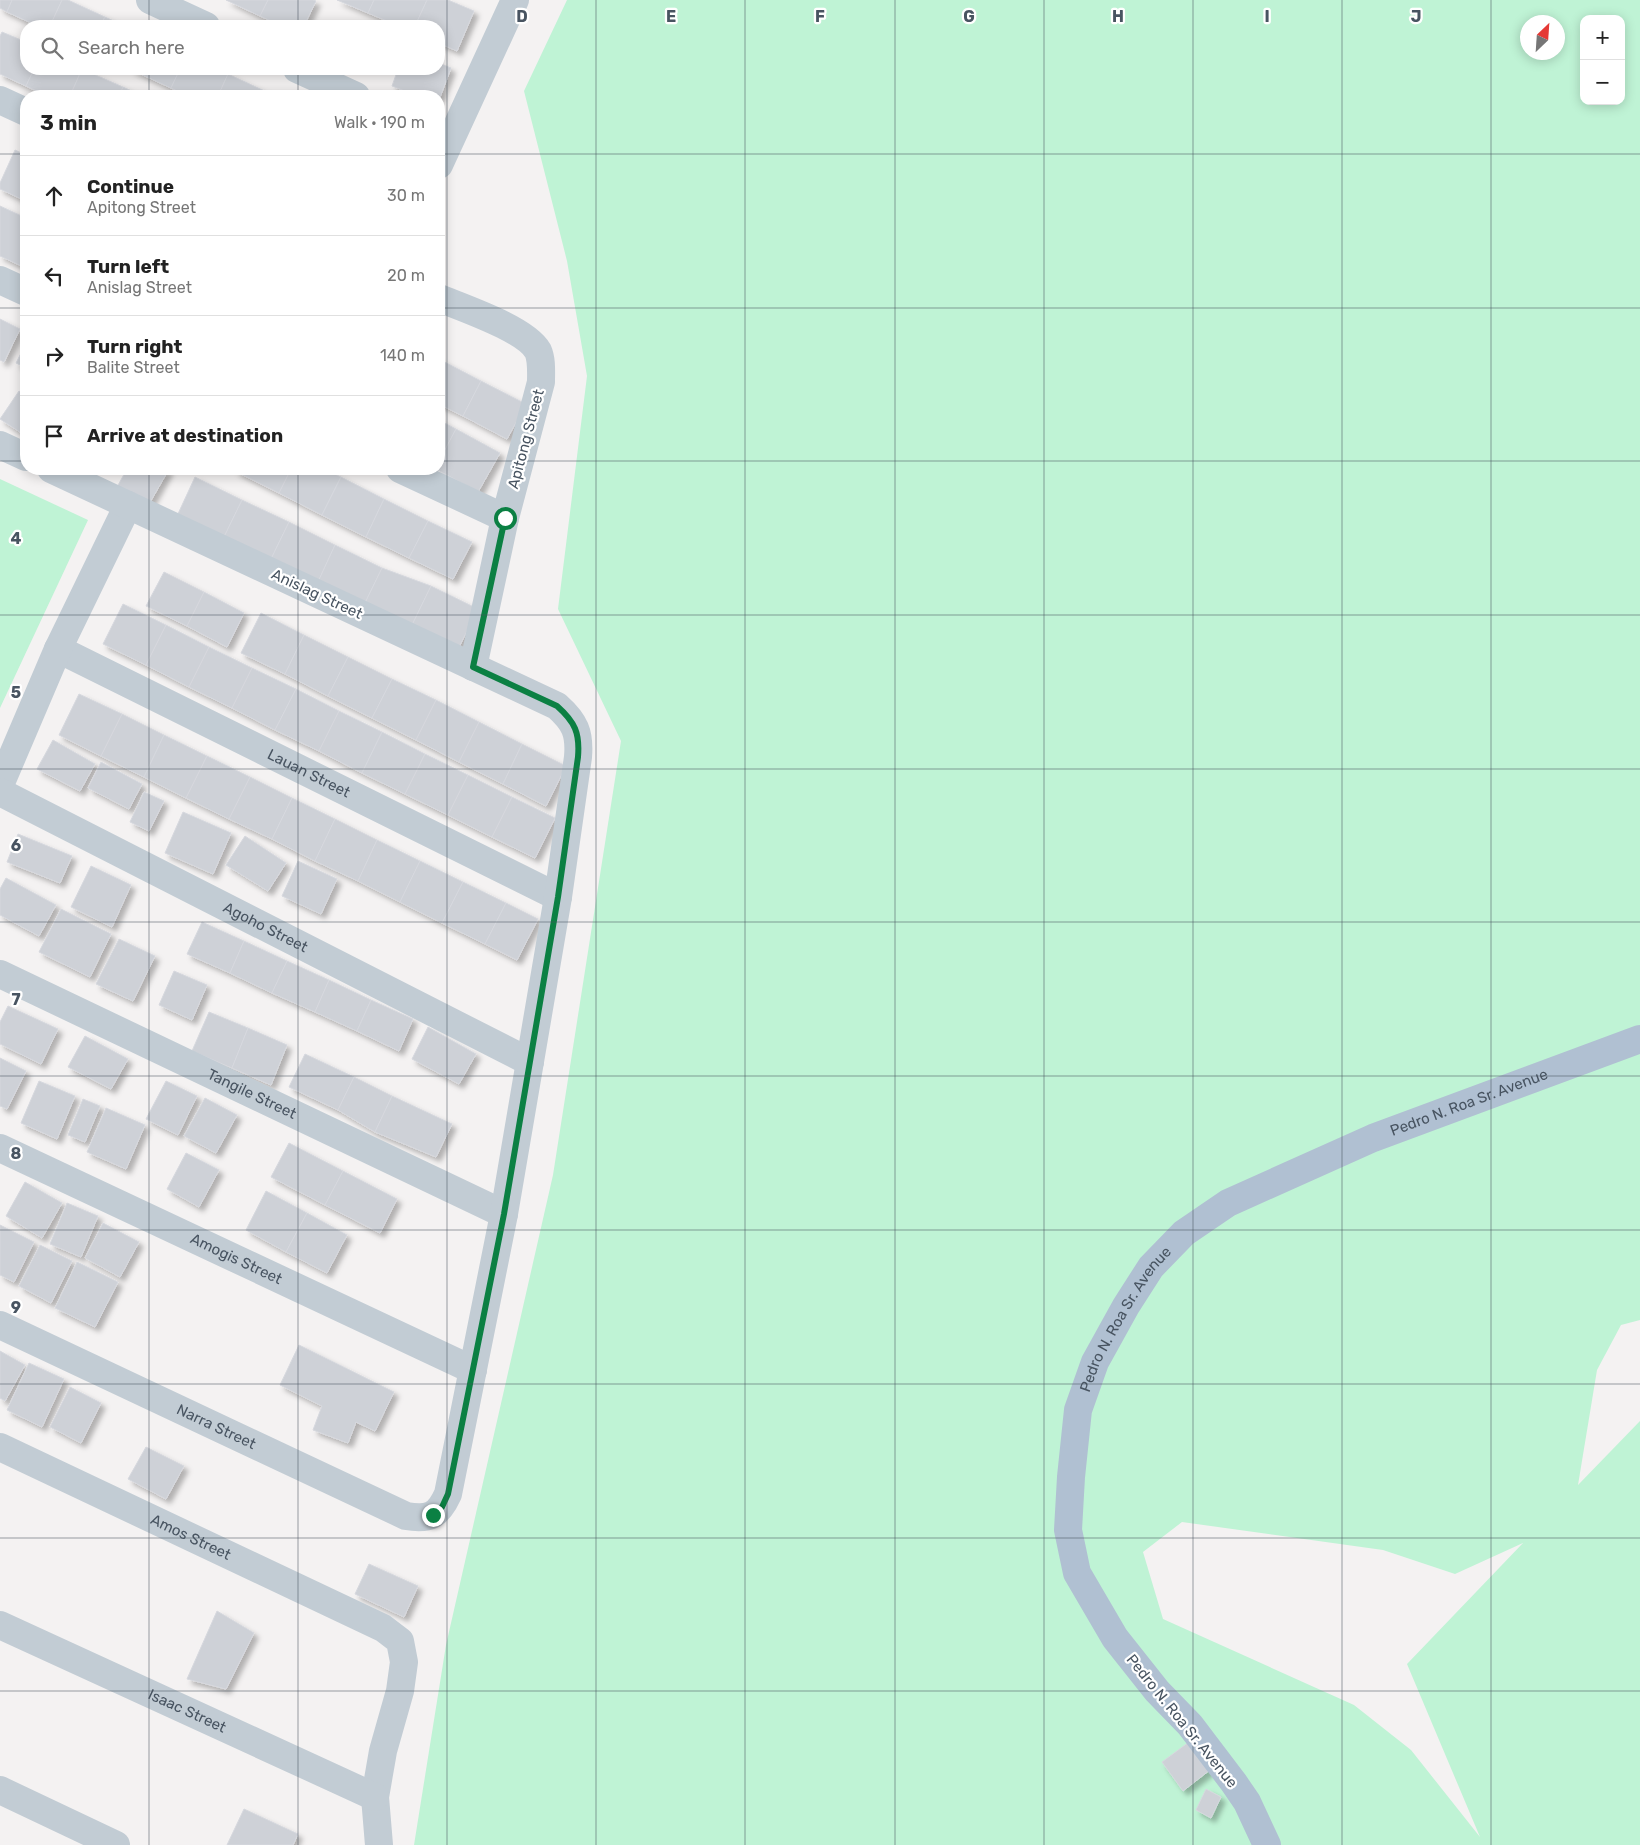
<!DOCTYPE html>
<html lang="en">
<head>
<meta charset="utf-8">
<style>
  :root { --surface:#fff; --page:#f6f6f6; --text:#222; --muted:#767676; --line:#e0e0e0 }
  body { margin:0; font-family:Rubik,sans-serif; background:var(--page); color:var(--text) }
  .controls { position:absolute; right:15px; top:15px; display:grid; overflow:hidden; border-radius:10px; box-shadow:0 2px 12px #0003 }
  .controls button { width:45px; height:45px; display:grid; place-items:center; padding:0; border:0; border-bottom:1px solid var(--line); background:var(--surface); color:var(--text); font:25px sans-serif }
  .compass { position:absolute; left:1520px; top:15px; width:45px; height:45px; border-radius:50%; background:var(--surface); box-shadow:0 2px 12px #0003; rotate:25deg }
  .stop { position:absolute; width:15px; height:15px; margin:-11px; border:4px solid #0b8043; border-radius:50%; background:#fff }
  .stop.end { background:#0b8043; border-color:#fff; box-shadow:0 1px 5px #0008 }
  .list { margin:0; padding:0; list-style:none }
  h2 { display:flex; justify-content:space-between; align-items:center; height:65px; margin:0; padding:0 20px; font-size:21px }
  h2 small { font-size:16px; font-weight:400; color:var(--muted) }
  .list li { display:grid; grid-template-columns:32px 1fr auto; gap:15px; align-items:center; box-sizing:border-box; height:80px; padding:0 20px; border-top:1px solid var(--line) }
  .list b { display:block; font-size:19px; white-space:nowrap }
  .list p { margin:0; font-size:16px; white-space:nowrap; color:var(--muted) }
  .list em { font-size:16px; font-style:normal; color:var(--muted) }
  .icon { flex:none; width:28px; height:28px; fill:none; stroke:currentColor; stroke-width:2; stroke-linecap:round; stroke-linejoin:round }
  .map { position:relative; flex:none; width:1640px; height:1845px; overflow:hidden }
  .search { position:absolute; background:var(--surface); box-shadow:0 2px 12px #0003; left:20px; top:20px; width:425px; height:55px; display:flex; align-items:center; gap:12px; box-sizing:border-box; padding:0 18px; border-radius:20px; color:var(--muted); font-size:19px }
  .panel { position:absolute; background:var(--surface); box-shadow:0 2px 12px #0003; left:20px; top:90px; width:425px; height:385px; border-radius:20px }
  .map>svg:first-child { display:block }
</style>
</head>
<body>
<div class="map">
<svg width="1640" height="1845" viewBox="0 0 1640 1845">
  <defs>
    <filter id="shadow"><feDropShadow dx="4.5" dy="4.5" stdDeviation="2.5" flood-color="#0004"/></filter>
  </defs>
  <rect width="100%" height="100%" fill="#f4f2f2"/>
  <g fill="#bff3d5" fill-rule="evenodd">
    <path d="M567 0H1640V1320L1621 1325 1597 1370 1578 1485 1640 1421V1845H414L446 1645 553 1175 621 741 558 609 587 376 567 261 524 91ZM1584 19H1621V101H1584ZM1528 22H1558V52H1528ZM1182 1522 1383 1550 1455 1574 1523 1543 1407 1664 1480 1837 1411 1750 1354 1705 1163 1619 1143 1552Z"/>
    <path d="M0 479 88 520 0 708Z"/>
  </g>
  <g fill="#ced1d7" stroke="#d6d8de" filter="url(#shadow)">
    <path d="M0 0H12L7 12 0 8Z"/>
    <path d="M12 0H62L50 26H38L7 12Z"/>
    <path d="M62 0H68L105 17 100 26H50Z"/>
    <path d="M226 0H268L260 16Z"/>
    <path d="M268 0H313L316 1 304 26H282L260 16Z"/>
    <path d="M337 0H374L368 13Z"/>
    <path d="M374 0H427L415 26H399L368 13Z"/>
    <path d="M427 0H448L474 11 457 51 439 43V26H415Z"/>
    <path d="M105 17 125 26H100Z"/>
    <path d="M2 32 26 42V69H34L26 86 0 74V36Z"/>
    <path d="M439 63 451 68 439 100V96H418L392 86 398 69H439Z"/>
    <path d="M34 69H82L70 96H47L26 86Z"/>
    <path d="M82 69 123 87 119 96H70Z"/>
    <path d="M130 69H180L171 88Z"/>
    <path d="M180 69H216L228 74 218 96H188L171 88Z"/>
    <path d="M228 74 269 93 267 96H218Z"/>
    <path d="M123 87 143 96H119Z"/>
    <path d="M15 150 26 155V201L0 189V183Z"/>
    <path d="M0 206 26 218V268L0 256Z"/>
    <path d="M0 319 20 329 4 362 0 360Z"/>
    <path d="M26 343V368L16 363Z"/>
    <path d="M439 359 481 381 463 416 439 404Z"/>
    <path d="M481 381 526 404 507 439 463 416Z"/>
    <path d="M19 391 26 396V436L0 419Z"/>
    <path d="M439 420 456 429 439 461Z"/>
    <path d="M456 429 500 453 478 492 436 469H439V461Z"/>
    <path d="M127 469H169L149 504 117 487Z"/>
    <path d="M236 469H291L279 493 235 471Z"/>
    <path d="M291 469H324L341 477 322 515 279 493Z"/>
    <path d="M195 477 242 500 223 539 177 516Z"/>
    <path d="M341 477 384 499 366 537 322 515Z"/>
    <path d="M384 499 428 521 409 558 366 537Z"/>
    <path d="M242 500 289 522 270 561 223 539Z"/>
    <path d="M428 521 472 542 453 579 409 558Z"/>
    <path d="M289 522 335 545 317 584 270 561Z"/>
    <path d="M335 545 382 568 363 607 317 584Z"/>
    <path d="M382 568 431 586 412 625 363 607Z"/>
    <path d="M164 572 204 592 187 626 146 606Z"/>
    <path d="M431 586 478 609 459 647 412 625Z"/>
    <path d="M204 592 244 613 227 647 187 626Z"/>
    <path d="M123 604 166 625 146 665 103 644Z"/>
    <path d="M261 613 304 635 285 674 241 653Z"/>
    <path d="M166 625 209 647 189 687 146 665Z"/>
    <path d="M304 635 348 657 328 696 285 674Z"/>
    <path d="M209 647 252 668 232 708 189 687Z"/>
    <path d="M348 657 392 679 372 718 328 696Z"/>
    <path d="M252 668 296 689 275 730 232 708Z"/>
    <path d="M392 679 436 700 416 740 372 718Z"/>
    <path d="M296 689 339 711 319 751 275 730Z"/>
    <path d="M79 694 122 714 101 756 59 735Z"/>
    <path d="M436 700 479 722 459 762 416 740Z"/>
    <path d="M339 711 382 732 362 773 319 751Z"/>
    <path d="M122 714 164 735 144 777 101 756Z"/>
    <path d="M479 722 522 744 503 784 459 762Z"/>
    <path d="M382 732 425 754 405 794 362 773Z"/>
    <path d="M164 735 207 756 186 798 144 777Z"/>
    <path d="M53 740 95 764 80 791 37 769Z"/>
    <path d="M522 744 566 766 546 806 503 784Z"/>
    <path d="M425 754 468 775 448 815 405 794Z"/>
    <path d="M207 756 250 777 229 819 186 798Z"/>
    <path d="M101 762 142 784 129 809 88 788Z"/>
    <path d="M468 775 512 797 492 837 448 815Z"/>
    <path d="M250 777 292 798 272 839 229 819Z"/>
    <path d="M144 792 164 801 149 831 130 822Z"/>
    <path d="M512 797 555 818 535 858 492 837Z"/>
    <path d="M292 798 335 819 315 861 272 839Z"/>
    <path d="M183 812 231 833 213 874 165 853Z"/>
    <path d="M335 819 377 840 358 881 315 861Z"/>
    <path d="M18 834 72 856 60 883 7 862Z"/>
    <path d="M245 836 286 863 268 891 226 865Z"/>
    <path d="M377 840 420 861 400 902 358 881Z"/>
    <path d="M298 861 337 879 321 914 282 896Z"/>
    <path d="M420 861 463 882 442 923 400 902Z"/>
    <path d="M91 866 131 885 112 927 71 907Z"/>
    <path d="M6 878 56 905 39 936 0 915V889Z"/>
    <path d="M463 882 506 903 485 944 442 923Z"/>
    <path d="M506 903 538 919 517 960 485 944Z"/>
    <path d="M61 909 111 934 90 977 39 952Z"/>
    <path d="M202 922 244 941 230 973 187 954Z"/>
    <path d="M119 939 155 956 133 1001 96 984Z"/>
    <path d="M244 941 287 961 272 993 230 973Z"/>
    <path d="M287 961 329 980 315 1012 272 993Z"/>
    <path d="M174 971 207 985 192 1020 159 1005Z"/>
    <path d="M329 980 371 1000 357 1031 315 1012Z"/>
    <path d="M371 1000 413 1019 399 1051 357 1031Z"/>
    <path d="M8 1006 58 1029 41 1064 0 1044V1022Z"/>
    <path d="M209 1012 248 1028 232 1068 192 1051Z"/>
    <path d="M428 1027 476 1054 459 1084 412 1059Z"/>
    <path d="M248 1028 287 1045 271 1085 232 1068Z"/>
    <path d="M85 1036 128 1059 111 1089 68 1067Z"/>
    <path d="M305 1054 354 1077 338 1110 289 1087Z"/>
    <path d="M0 1058 26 1071 7 1109 0 1106Z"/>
    <path d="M354 1077 392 1096 375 1132 338 1110Z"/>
    <path d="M39 1081 75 1096 57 1139 21 1123Z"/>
    <path d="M166 1081 197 1096 178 1135 146 1119Z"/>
    <path d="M392 1096 452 1124 436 1157 375 1132Z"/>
    <path d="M205 1098 237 1115 216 1153 184 1136Z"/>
    <path d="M83 1099 100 1106 85 1142 68 1135Z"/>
    <path d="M106 1108 145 1125 126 1169 87 1152Z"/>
    <path d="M289 1143 343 1171 325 1205 271 1177Z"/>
    <path d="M186 1153 219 1170 199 1207 167 1189Z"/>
    <path d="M343 1171 397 1199 380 1233 325 1205Z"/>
    <path d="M25 1182 62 1203 42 1238 6 1216Z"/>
    <path d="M266 1191 307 1213 286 1252 246 1230Z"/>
    <path d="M67 1203 98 1216 81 1257 50 1244Z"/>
    <path d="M307 1213 347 1235 327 1273 286 1252Z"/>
    <path d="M103 1223 139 1242 120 1277 85 1258Z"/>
    <path d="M0 1225 34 1242 14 1282 0 1275Z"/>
    <path d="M40 1245 72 1261 51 1303 19 1286Z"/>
    <path d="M77 1262 118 1282 95 1327 55 1308Z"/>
    <path d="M299 1345 394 1392 375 1431 356 1422 348 1443 313 1430 322 1406 280 1385Z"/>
    <path d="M0 1351 25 1365 5 1401 0 1398Z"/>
    <path d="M29 1363 64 1379 42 1427 7 1410Z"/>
    <path d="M70 1387 101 1403 81 1443 50 1427Z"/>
    <path d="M146 1447 184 1466 166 1499 128 1479Z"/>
    <path d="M369 1564 418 1586 404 1617 355 1594Z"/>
    <path d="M217 1611 254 1633 226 1689 187 1679Z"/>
    <path d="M1189 1742 1210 1770 1183 1791 1162 1762Z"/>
    <path d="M1206 1789 1221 1797 1211 1818 1196 1810Z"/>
    <path d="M244 1809 298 1834 293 1845H227Z"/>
  </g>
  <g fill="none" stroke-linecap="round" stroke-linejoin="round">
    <g stroke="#c2ccd4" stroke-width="28">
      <path d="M150 0 206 26"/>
      <path d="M297 69 356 96"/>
      <path d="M0 100 26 112"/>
      <path d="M439 165 515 0"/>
      <path d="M0 280 26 292"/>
      <path d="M439 298C463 308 526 329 538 351 542 360 541 372 541 382L505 518 473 667"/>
      <path d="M0 445 26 457"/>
      <path d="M400 469 505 518"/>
      <path id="s1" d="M58 649 558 897"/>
      <path d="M0 785 58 649 128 505"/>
      <path id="s2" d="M0 792 530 1062"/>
      <path id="s3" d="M0 974 504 1214"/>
      <path id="s4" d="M0 1148 473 1370"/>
      <path id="s5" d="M0 1325 406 1516C429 1520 438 1516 448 1494L504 1214 558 897 578 757C580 733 575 722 557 706L51 469"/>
      <path id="s6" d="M0 1447 383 1628 400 1641 404 1662 400 1691 383 1751 375 1797 379 1845"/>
      <path id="s7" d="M0 1625 375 1797"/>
      <path d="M0 1790 116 1845"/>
    </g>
    <path stroke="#b0c0d2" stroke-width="28" id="s8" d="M1267 1845 1247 1802 1234 1783 1190 1725 1157 1691 1115 1638 1077 1573 1068 1530 1071 1477 1078 1410 1095 1362 1126 1306 1151 1267 1184 1233 1228 1203 1373 1138 1640 1039"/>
  </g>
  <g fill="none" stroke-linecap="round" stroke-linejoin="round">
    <path stroke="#0b8043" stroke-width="6" d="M433 1515 442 1507 448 1494 504 1214 558 897 578 757C580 733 575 722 557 706L473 667 505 518"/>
  </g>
  <path fill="none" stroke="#485461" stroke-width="1" stroke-opacity="0.55" d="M149 0V26M298 0V26M447 0V1845M596 0V1845M745 0V1845M895 0V1845M1044 0V1845M1193 0V1845M1342 0V1845M1491 0V1845M149 69V96M298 69V96M0 154H26M439 154H1640M0 308H26M439 308H1640M0 461H26M439 461H1640M149 469V1845M298 469V1845M0 615H1640M0 769H1640M0 922H1640M0 1076H1640M0 1230H1640M0 1384H1640M0 1538H1640M0 1691H1640"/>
  <g text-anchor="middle" stroke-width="4.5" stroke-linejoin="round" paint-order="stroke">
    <g font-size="15" fill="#485461" stroke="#fff">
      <text transform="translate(526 439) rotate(-75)" y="5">Apitong Street</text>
      <text transform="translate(317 594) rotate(25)" y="5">Anislag Street</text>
      <text dy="5" stroke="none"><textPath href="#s1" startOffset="280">Lauan Street</textPath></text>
      <text dy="5" stroke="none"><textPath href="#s2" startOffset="298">Agoho Street</textPath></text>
      <text dy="5" stroke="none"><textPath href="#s3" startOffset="279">Tangile Street</textPath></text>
      <text dy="5" stroke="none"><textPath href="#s8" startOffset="1021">Pedro N. Roa Sr. Avenue</textPath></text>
      <text dy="5" stroke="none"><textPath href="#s4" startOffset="261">Amogis Street</textPath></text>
      <text dy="5" stroke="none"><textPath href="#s8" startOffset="601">Pedro N. Roa Sr. Avenue</textPath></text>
      <text dy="5" stroke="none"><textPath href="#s5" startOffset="239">Narra Street</textPath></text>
      <text dy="5" stroke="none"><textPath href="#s6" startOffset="211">Amos Street</textPath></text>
      <text dy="5" stroke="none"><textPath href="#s7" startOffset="206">Isaac Street</textPath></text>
      <text transform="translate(1182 1721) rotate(51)" y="5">Pedro N. Roa Sr. Avenue</text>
    </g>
  </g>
  <g font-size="16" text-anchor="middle" font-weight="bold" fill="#485461" stroke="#fff" stroke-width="4.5" stroke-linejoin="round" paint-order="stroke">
    <text x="522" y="22">D</text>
    <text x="671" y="22">E</text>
    <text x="820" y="22">F</text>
    <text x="969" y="22">G</text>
    <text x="1118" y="22">H</text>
    <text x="1267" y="22">I</text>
    <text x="1416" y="22">J</text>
    <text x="16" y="544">4</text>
    <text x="16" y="698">5</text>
    <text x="16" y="851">6</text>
    <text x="16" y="1005">7</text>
    <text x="16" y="1159">8</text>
    <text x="16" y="1313">9</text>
  </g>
</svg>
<div class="controls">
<button>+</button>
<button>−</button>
</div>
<svg class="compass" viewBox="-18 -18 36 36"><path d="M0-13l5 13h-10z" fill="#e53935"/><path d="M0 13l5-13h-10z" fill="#767676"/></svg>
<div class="stop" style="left:505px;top:518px"></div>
<div class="stop end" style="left:433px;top:1515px"></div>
<div class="search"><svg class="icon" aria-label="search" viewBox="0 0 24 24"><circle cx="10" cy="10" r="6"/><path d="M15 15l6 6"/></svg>Search here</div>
<section class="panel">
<h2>3 min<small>Walk · 190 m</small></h2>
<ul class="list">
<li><svg class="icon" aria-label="ahead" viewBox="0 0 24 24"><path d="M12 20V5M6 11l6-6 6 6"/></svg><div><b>Continue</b><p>Apitong Street</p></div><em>30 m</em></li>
<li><svg class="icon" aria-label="left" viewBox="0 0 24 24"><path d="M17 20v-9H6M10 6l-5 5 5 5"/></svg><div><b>Turn left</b><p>Anislag Street</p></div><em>20 m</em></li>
<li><svg class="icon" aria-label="right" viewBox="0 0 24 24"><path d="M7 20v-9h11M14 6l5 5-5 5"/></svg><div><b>Turn right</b><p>Balite Street</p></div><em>140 m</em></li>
<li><svg class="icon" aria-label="arrive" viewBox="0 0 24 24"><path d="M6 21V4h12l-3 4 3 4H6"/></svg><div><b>Arrive at destination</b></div></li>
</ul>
</section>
</div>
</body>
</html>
